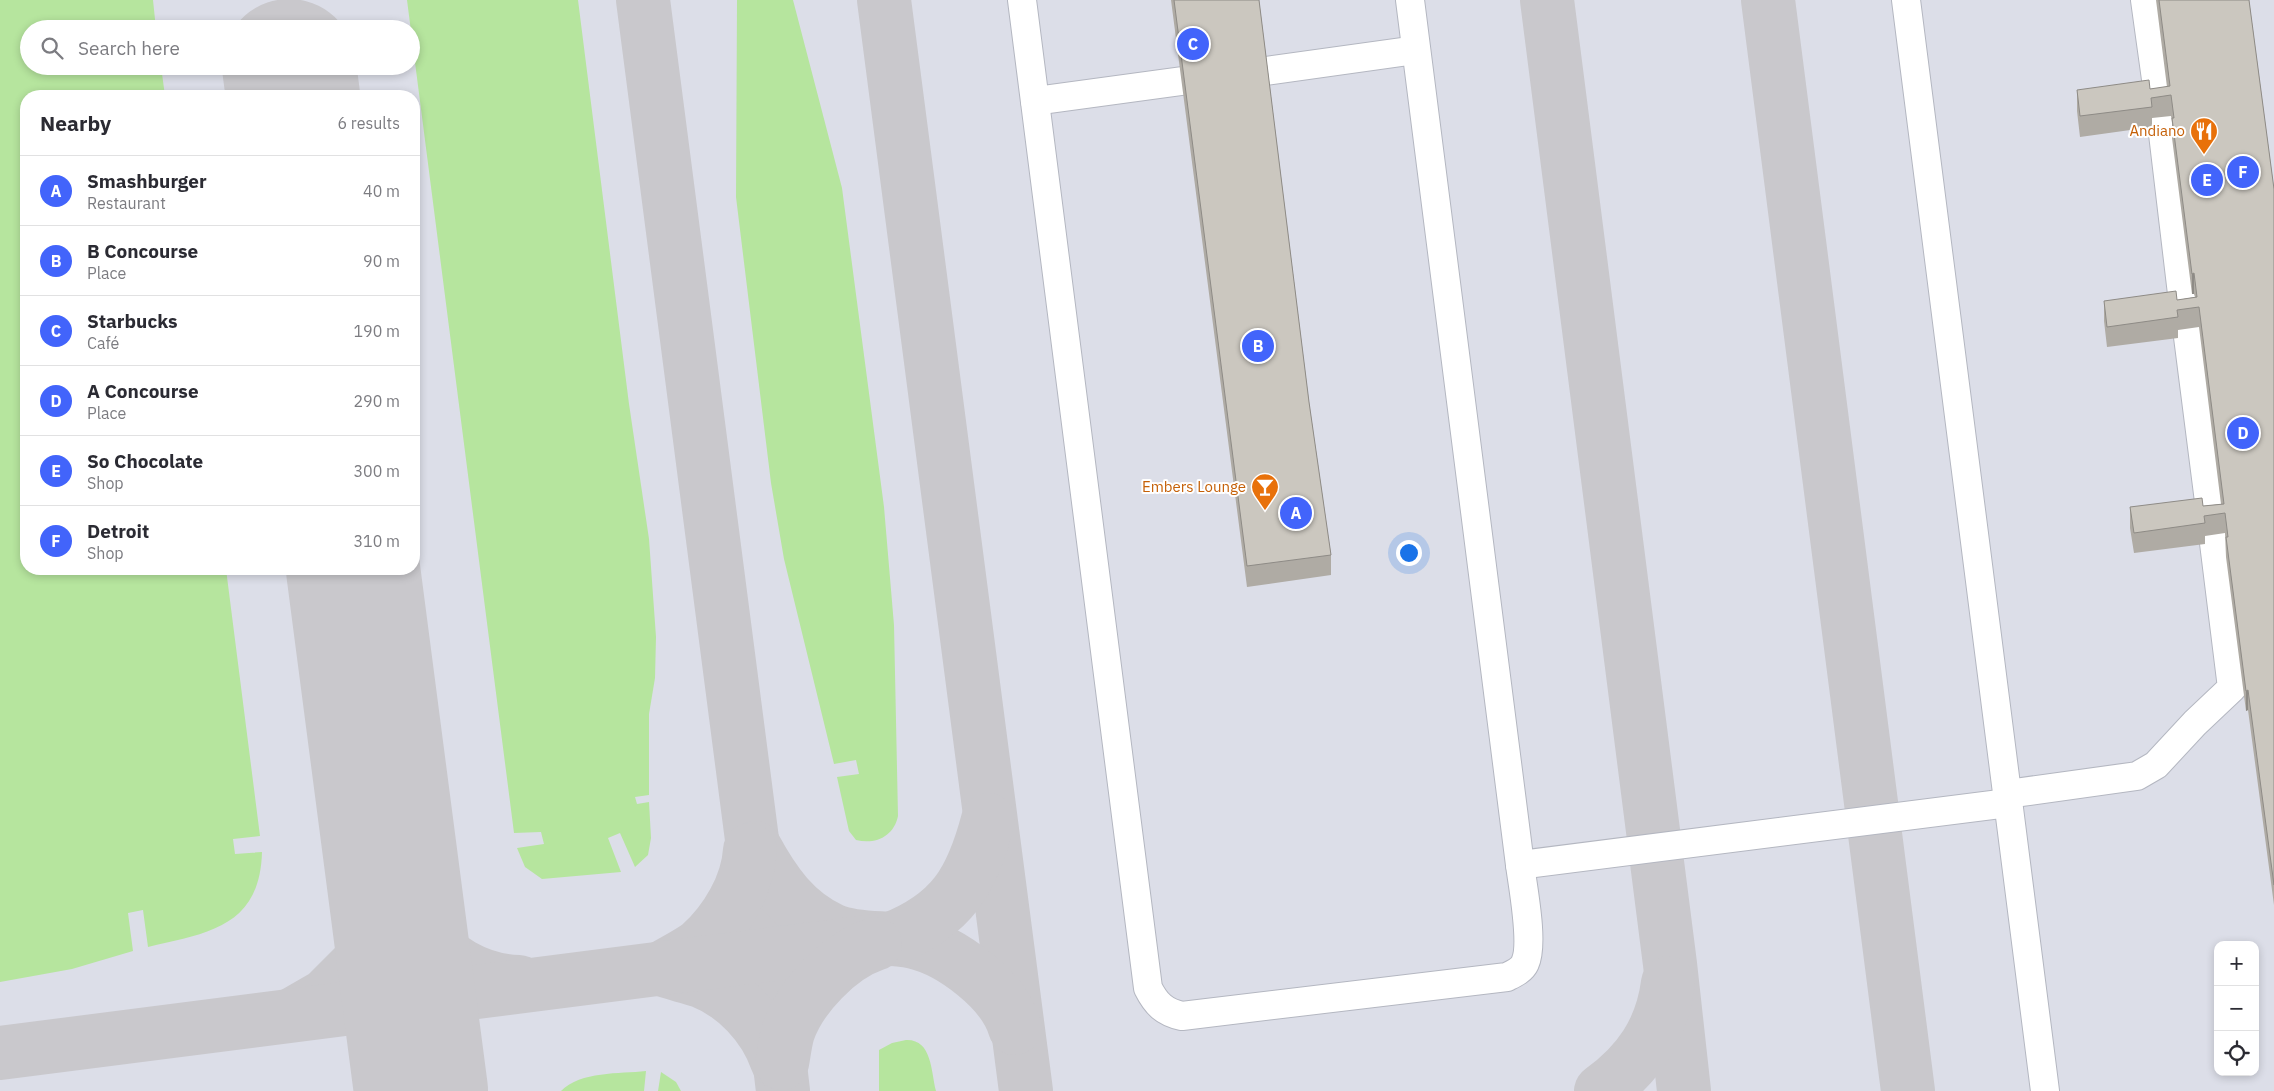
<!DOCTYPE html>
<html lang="en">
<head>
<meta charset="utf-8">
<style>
  :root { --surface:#fff; --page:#f7f7f7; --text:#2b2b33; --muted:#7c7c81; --line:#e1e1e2; --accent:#4264fb }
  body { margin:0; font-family:"IBM Plex Sans",sans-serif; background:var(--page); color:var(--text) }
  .controls { position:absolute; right:15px; bottom:15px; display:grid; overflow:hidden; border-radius:10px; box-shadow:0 2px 8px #0003 }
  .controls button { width:45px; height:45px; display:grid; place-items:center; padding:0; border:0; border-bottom:1px solid var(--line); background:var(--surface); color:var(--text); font:25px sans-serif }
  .you { position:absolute; left:1408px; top:552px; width:18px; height:18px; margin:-12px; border:4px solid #fff; border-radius:50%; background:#1a73e8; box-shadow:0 0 0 8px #1a73e833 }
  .badge { display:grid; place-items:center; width:32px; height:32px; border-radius:50%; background:var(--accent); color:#fff; font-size:16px; font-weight:700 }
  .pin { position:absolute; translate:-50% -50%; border:2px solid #fff; box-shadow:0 1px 5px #0006 }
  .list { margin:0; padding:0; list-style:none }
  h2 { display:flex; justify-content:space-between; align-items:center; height:65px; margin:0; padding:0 20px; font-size:21px }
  h2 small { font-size:16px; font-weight:400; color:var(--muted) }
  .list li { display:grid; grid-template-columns:32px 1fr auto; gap:15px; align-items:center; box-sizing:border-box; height:70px; padding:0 20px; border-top:1px solid var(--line) }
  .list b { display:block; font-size:19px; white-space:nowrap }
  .list p { margin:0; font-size:16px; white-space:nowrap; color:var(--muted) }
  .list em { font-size:16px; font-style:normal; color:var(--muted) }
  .icon { flex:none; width:28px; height:28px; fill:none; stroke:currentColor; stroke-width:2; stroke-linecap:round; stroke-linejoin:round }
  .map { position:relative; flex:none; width:2274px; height:1091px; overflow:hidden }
  .search { position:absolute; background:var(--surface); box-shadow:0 2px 8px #0003; left:20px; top:20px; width:400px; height:55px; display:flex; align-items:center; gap:12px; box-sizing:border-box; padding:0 18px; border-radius:28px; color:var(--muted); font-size:19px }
  .panel { position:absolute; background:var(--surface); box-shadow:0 2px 8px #0003; left:20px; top:90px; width:400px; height:485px; border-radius:20px }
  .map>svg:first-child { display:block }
</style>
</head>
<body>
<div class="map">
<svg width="2274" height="1091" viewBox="0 0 2274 1091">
  <rect width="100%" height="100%" fill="#efe9e1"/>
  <path fill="#dcdee8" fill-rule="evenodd" d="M0 0H2274V1091H0ZM29 29H411V66H29ZM26 96H414V569H26ZM2218 945H2255V1072H2218Z"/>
  <g fill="#b6e59e">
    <path d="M0 0H153L156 29H29V66H161L165 96H26V569H226L260 836 233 839 235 854 262 852C260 927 208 933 148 947L143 910 128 913 133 951 72 969 0 982Z"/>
    <path d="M407 0H578L629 404 649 539 656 637 655 678 649 714V795L635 797 637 804 649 802 651 838 648 855 635 867 620 833 608 838 621 872 542 879 525 867 517 848 544 844 541 832 514 833Z"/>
    <path d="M737 0H793L842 188 884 507 894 625 898 816C894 836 876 845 856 840L849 831 837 777 859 774 856 760 834 764 784 559 771 483 736 197Z"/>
    <path d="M906 1040C932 1039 931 1071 936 1091H879V1050L892 1043Z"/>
    <path d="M646 1071 644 1091H561C581 1071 619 1074 646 1071Z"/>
    <path d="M661 1072 676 1082 681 1091H658Z"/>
  </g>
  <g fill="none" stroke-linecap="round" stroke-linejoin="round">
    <g stroke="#c9c8cc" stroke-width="54">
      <path d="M643 0 767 955 783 1091"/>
      <path d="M884 0 1026 1091"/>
      <path d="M1547 0 1670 964 1684 1091"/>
      <path d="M1768 0 1908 1091"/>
      <path d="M388 839C395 865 403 905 418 926 442 959 478 981 519 982"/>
      <path d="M755 848C774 883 795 913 832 930 856 941 888 936 914 942 952 951 1004 990 1015 1028"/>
      <path d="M750 850C748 885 726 922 700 945 688 954 673 961 660 969 673 973 687 977 701 981 735 994 765 1026 777 1061"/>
      <path d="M292 1015 325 996 357 964 380 922 389 855"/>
      <path d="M0 1053 891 939C952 915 972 881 988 820"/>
      <path d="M782 1063C784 1053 785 1042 788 1032 800 997 839 956 875 944"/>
      <path d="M1601 1091C1639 1064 1662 1030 1668 983"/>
    </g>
    <g stroke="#c9c8cc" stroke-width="134">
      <path d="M289 66 293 96"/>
      <path d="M353 569 421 1091"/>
    </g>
    <g stroke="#b4b7c1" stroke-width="30">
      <g id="minor">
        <path d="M1022 0 1148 988C1156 1004 1164 1012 1182 1016L1507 977C1513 974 1522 970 1525 963 1534 944 1523 888 1520 865L1410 0"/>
        <path d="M1906 0 2045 1091"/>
        <path d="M2145 0 2160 108"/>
        <path d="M1265 71 1416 50"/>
        <path d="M1035 101 1182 81"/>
        <path d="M2161 117 2185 319"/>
        <path d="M2187 329 2212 525"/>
        <path d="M2007 794 2137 776 2156 765 2195 723 2232 688 2213 535"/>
        <path d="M1520 865 2008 803"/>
      </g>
    </g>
    <use href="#minor" stroke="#fff" stroke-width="28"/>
  </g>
  <g fill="#afaba4">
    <path d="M1171 0H1259L1309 402 1331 555V575L1247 587Z"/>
    <path d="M2156 0H2249L2274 189V905L2248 710 2246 711 2226 557 2225 533 2205 536V544L2134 553 2130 528V507L2203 506 2221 504 2199 327 2178 330V338L2107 347 2104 321V301L2177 300 2195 297 2194 294H2192L2172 138V123L2171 116 2152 118V127L2080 137 2077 111V90L2150 89 2167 87Z"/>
  </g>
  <g fill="#8e8b86">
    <path d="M2194 273V294H2192V274Z"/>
    <path d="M2248 690V710L2246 711V691Z"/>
  </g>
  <g fill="#cbc7bf" stroke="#8e8b86">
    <path d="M1174 0H1259L1309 402 1331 555 1247 566Z"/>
    <path d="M2159 0H2249L2274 189V885L2248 690 2246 691 2226 537H2228L2225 513 2204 516 2205 523 2134 533 2130 507 2202 498 2203 506 2224 504 2199 307 2177 310 2178 317 2107 327 2104 301 2176 291 2177 300 2197 297 2194 273 2192 274 2172 118H2174L2171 95 2151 98 2152 107 2080 116 2077 90 2149 80 2150 89 2170 86Z"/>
  </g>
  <defs>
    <g id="restaurant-pin" transform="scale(1.4375)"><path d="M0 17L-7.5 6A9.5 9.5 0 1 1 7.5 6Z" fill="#e8710a" stroke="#fff"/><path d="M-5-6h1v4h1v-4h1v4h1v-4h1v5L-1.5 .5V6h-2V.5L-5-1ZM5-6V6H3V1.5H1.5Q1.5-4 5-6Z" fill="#fff"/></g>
    <g id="bar-pin" transform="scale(1.4375)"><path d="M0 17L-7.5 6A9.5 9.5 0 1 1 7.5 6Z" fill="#e8710a" stroke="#fff"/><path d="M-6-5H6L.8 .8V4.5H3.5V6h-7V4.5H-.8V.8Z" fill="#fff"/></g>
  </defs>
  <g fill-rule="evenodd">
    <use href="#restaurant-pin" x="2204" y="131"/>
    <use href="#bar-pin" x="1265" y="487"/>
  </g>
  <g text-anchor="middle" stroke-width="4" stroke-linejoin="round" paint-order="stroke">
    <g font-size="15" fill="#c56008" stroke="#fff" text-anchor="end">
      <text x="2185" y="136">Andiano</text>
      <text x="1246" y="492">Embers Lounge</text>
    </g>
  </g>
</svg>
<div class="controls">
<button>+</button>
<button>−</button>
<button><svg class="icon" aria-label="locate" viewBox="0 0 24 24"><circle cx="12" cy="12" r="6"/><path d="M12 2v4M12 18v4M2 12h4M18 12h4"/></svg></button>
</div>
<div class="you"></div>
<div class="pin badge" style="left:1296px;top:513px">A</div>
<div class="pin badge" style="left:1258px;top:346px">B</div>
<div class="pin badge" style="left:1193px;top:44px">C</div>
<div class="pin badge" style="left:2243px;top:433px">D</div>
<div class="pin badge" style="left:2207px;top:180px">E</div>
<div class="pin badge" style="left:2243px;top:172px">F</div>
<div class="search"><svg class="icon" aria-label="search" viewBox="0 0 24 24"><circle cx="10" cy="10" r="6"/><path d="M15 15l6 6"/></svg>Search here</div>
<section class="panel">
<h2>Nearby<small>6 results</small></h2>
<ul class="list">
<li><span class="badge">A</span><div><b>Smashburger</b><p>Restaurant</p></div><em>40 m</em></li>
<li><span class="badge">B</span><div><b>B Concourse</b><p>Place</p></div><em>90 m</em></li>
<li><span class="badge">C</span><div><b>Starbucks</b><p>Café</p></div><em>190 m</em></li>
<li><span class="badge">D</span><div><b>A Concourse</b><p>Place</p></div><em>290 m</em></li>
<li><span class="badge">E</span><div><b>So Chocolate</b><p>Shop</p></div><em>300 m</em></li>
<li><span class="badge">F</span><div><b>Detroit</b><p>Shop</p></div><em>310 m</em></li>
</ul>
</section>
</div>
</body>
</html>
